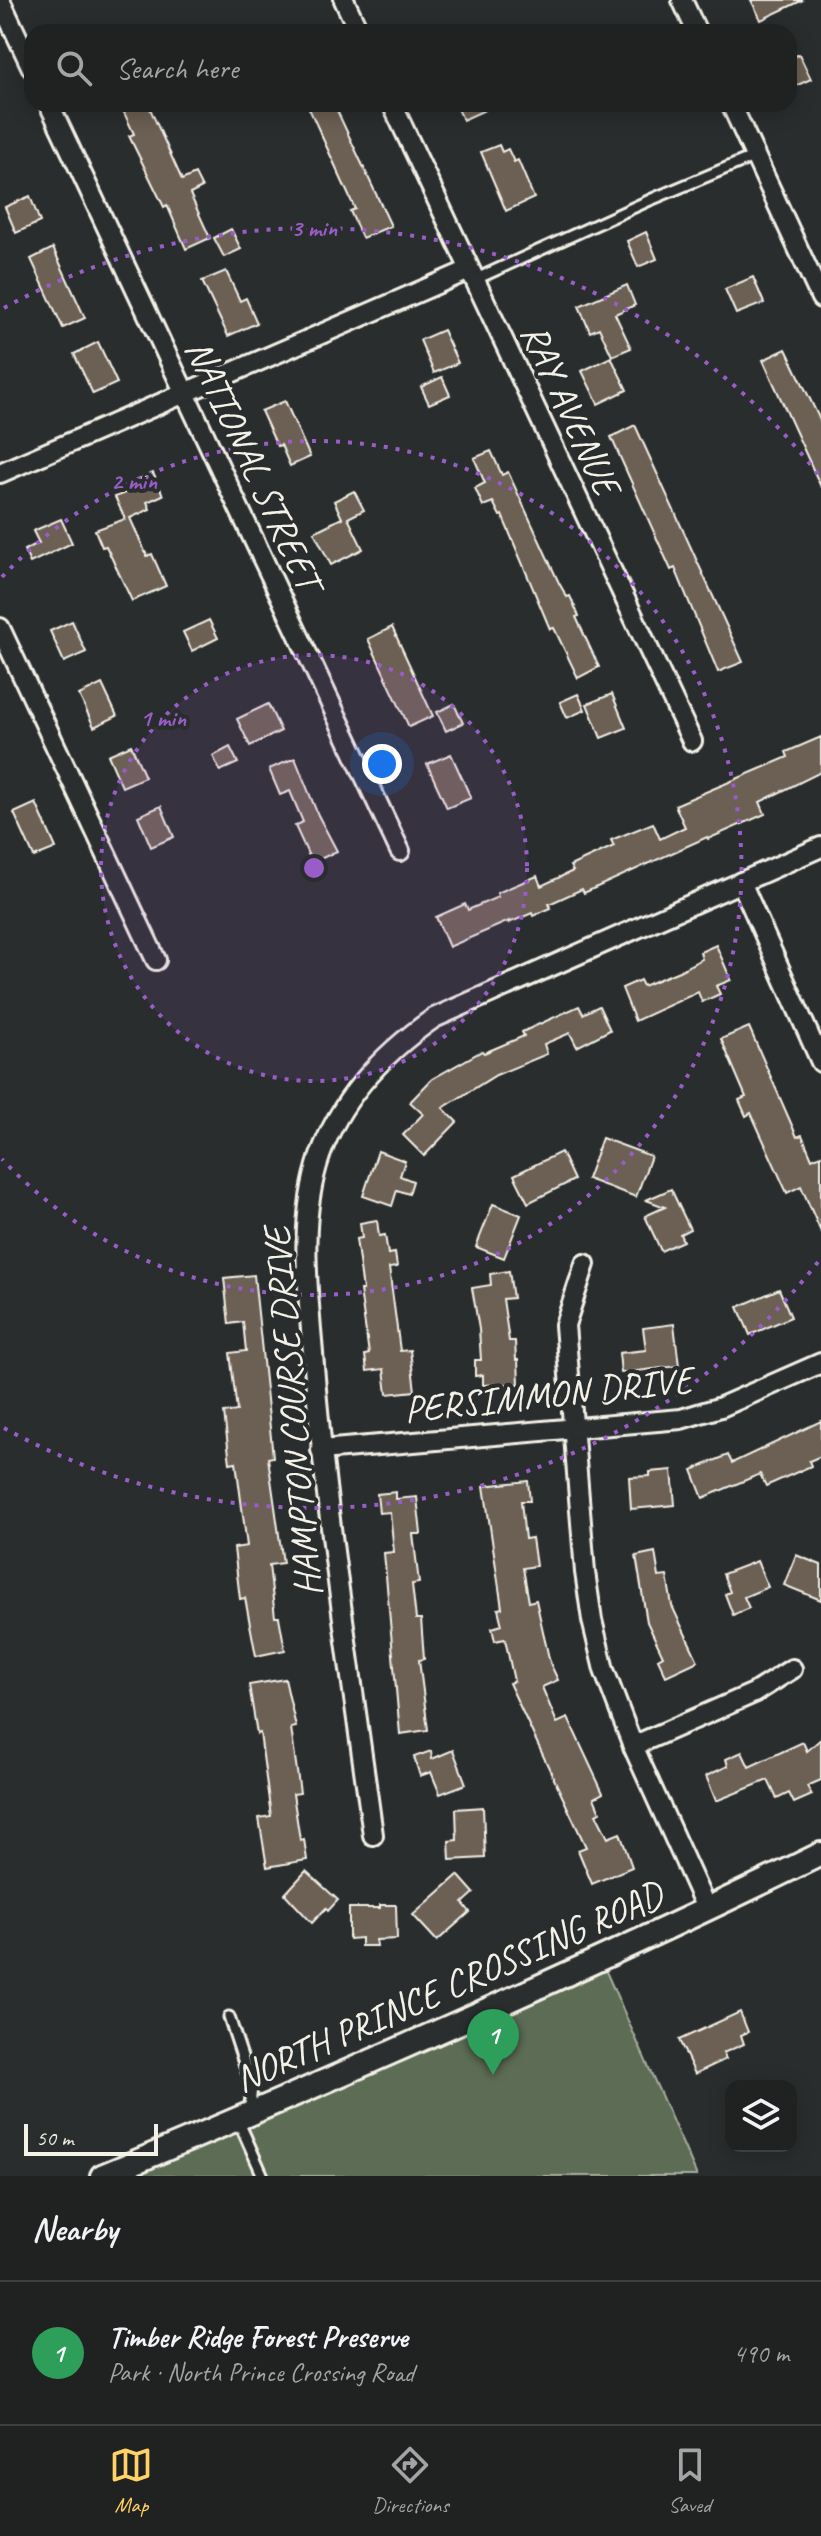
<!DOCTYPE html>
<html lang="en">
<head>
<meta charset="utf-8">
<style>
  :root { --surface:#202222; --page:#2d2f2f; --text:#f1f3f6; --muted:#a2a4a5; --line:#3d3f40; --accent:#ffd166 }
  body { margin:0; font-family:Caveat,sans-serif; background:var(--page); color:var(--text) }
  .controls { position:absolute; right:24px; bottom:24px; display:grid; overflow:hidden; border-radius:16px; box-shadow:0 4px 20px #0003 }
  .controls button { width:72px; height:72px; display:grid; place-items:center; padding:0; border:0; border-bottom:2px solid var(--line); background:var(--surface); color:var(--text); font:40px sans-serif }
  .scale { position:absolute; left:24px; bottom:20px; width:134px; box-sizing:border-box; padding-left:8px; border:4px solid #f4f1e8; border-top:0; font-size:22px; line-height:28px; white-space:nowrap; color:#f4f1e8; -webkit-text-stroke:6px #2a2d2e; paint-order:stroke }
  .you { position:absolute; left:382px; top:764px; width:28px; height:28px; margin:-20px; border:6px solid #fff; border-radius:50%; background:#1a73e8; box-shadow:0 0 0 12px #1a73e833 }
  .badge { display:grid; place-items:center; width:52px; height:52px; border-radius:50%; background:var(--accent); color:#fff; font-size:26px; font-weight:700 }
  .pin { position:absolute; translate:-50% -66px; filter:drop-shadow(0 2px 4px #0008) }
  .pin::after { content:''; position:absolute; top:42px; width:28px; height:24px; background:inherit; clip-path:polygon(0 0,100% 0,50% 100%) }
  .list { margin:0; padding:0; list-style:none }
  h2 { display:flex; justify-content:space-between; align-items:center; height:104px; margin:0; padding:0 32px; font-size:34px }
  h2 small { font-size:26px; font-weight:400; color:var(--muted) }
  .list li { display:grid; grid-template-columns:52px 1fr auto; gap:24px; align-items:center; box-sizing:border-box; height:144px; padding:0 32px; border-top:2px solid var(--line) }
  .list b { display:block; font-size:30px; white-space:nowrap }
  .list p { margin:0; font-size:26px; white-space:nowrap; color:var(--muted) }
  .list em { font-size:26px; font-style:normal; color:var(--muted) }
  .icon { flex:none; width:44px; height:44px; fill:none; stroke:currentColor; stroke-width:2; stroke-linecap:round; stroke-linejoin:round }
  .map { position:relative; flex:none; width:821px; height:2176px; overflow:hidden }
  .search { position:absolute; background:var(--surface); box-shadow:0 4px 20px #0003; left:24px; right:24px; top:24px; height:88px; display:flex; align-items:center; gap:20px; box-sizing:border-box; padding:0 28px; border-radius:24px; color:var(--muted); font-size:30px }
  .sheet { height:248px; background:var(--surface) }
  nav { display:flex; justify-content:space-around; align-items:center; box-sizing:border-box; height:112px; border-top:2px solid var(--line); background:var(--surface); font-size:22px; color:var(--muted) }
  nav a { display:grid; justify-items:center; gap:4px }
  nav .on { color:var(--accent) }
  .map>svg:first-child { display:block }
</style>
</head>
<body>
<div class="map">
<svg width="821" height="2176" viewBox="0 0 821 2176">
  <rect width="100%" height="100%" fill="#2a2d2e"/>
  <filter id="ink" filterUnits="userSpaceOnUse"><feTurbulence type="fractalNoise" baseFrequency=".0125" numOctaves="2"/><feDisplacementMap in="SourceGraphic" scale="16" xChannelSelector="R" yChannelSelector="G"/><feConvolveMatrix kernelMatrix="1 2 1 2 8 2 1 2 1" color-interpolation-filters="sRGB"/></filter>
  <g filter="url(#ink)">
    <path fill="#5d6c54" stroke="#a8ae9e" stroke-width="2" d="M600 1958 697 2176H107Z"/>
    <g fill="#6c5f52" stroke="#f4f1e8" stroke-width="2">
      <path d="M751 0H803L761 20Z"/>
      <path d="M799 54 811 79 789 89V59Z"/>
      <path d="M120 104H148L182 180 195 174 202 188 190 194 210 238 186 249 167 205 164 207 129 136 134 134Z"/>
      <path d="M307 104H334L391 226 362 238 350 211 355 209Z"/>
      <path d="M456 104H498L463 120Z"/>
      <path d="M499 145 502 152 508 149 514 162 518 160 534 198 506 211 481 152Z"/>
      <path d="M30 196 40 222 16 233 5 207Z"/>
      <path d="M231 229 241 249 224 257 214 238Z"/>
      <path d="M646 232 657 259 638 267 627 241Z"/>
      <path d="M53 248 85 318 63 328 31 259Z"/>
      <path d="M226 271 240 301 246 298 257 323 228 336 202 281Z"/>
      <path d="M753 277 764 303 736 314 725 289Z"/>
      <path d="M627 285 635 305 615 314 631 348 612 356 599 328 590 332 579 306Z"/>
      <path d="M443 330 458 363 434 373 420 340Z"/>
      <path d="M98 342 117 383 93 394 74 354Z"/>
      <path d="M786 349 821 422V487L763 360Z"/>
      <path d="M611 357 627 390 598 404 582 371Z"/>
      <path d="M442 377 450 395 429 404 421 387Z"/>
      <path d="M285 401 310 457 290 466 281 445 277 446 261 411Z"/>
      <path d="M635 425 743 662 718 672 675 568 671 570 611 437Z"/>
      <path d="M491 451 502 475 508 472 559 583 567 597 570 596 579 616 576 617 599 667 578 678 554 628 550 629 502 515 500 516 493 502 483 506 475 488 485 483 474 458Z"/>
      <path d="M153 473 163 495 147 502 150 509 130 518 147 556 152 554 166 586 132 601 106 546 102 547 95 530 125 519 115 497 132 490 129 484Z"/>
      <path d="M354 491 364 510 348 518 363 549 331 565 314 532 342 518 334 501Z"/>
      <path d="M61 519 72 543 30 563 24 550 39 543 33 531Z"/>
      <path d="M209 620 218 638 192 651 183 632Z"/>
      <path d="M72 621 86 652 64 662 50 631Z"/>
      <path d="M392 627 433 716 409 727 368 639Z"/>
      <path d="M102 684 117 716 94 727 79 695Z"/>
      <path d="M578 694 585 710 567 718 560 702Z"/>
      <path d="M612 694 626 728 601 738 587 704Z"/>
      <path d="M268 704 281 731 250 746 237 719Z"/>
      <path d="M454 704 463 723 446 731 437 712Z"/>
      <path d="M821 737V772L760 802 765 814 708 839 707 837 584 893 582 889 549 904 551 908 533 916 532 913 509 923V921L449 947 436 917 465 904 468 910 498 897 497 893 537 876 541 886 573 871 570 866 614 846 611 840 653 823 660 839 685 827 675 805 788 757 786 752Z"/>
      <path d="M131 745 145 777 122 787 108 755Z"/>
      <path d="M230 747 238 763 220 771 213 756Z"/>
      <path d="M451 754 471 798 447 808 427 764Z"/>
      <path d="M295 758 318 815 337 851 312 863 295 826 303 822 290 791 280 795 269 769Z"/>
      <path d="M36 803 56 848 34 857 14 813Z"/>
      <path d="M161 806 174 837 151 847 138 816Z"/>
      <path d="M716 945 731 980 716 986 720 994 702 1002 698 992 635 1021 622 988 640 980 643 986 679 971 702 959 700 952Z"/>
      <path d="M579 1006 583 1014 599 1006 610 1030 577 1047 570 1033 544 1044 547 1054 496 1075 443 1108 457 1122 424 1156 403 1135 423 1114 410 1102 432 1079 482 1051 484 1053 524 1036 522 1032Z"/>
      <path d="M749 1027 797 1137 802 1135 812 1159 821 1155V1232L801 1186 787 1193 751 1113 746 1116 739 1100 746 1097 721 1039Z"/>
      <path d="M602 1138 651 1156 636 1197 587 1179Z"/>
      <path d="M378 1151 405 1161 400 1176 413 1181 409 1194 397 1190 392 1206 363 1196Z"/>
      <path d="M561 1152 574 1180 528 1203 514 1175Z"/>
      <path d="M671 1189 690 1229 680 1234 683 1241 661 1251 645 1216 665 1207 646 1200Z"/>
      <path d="M493 1204 521 1215 504 1258 476 1247Z"/>
      <path d="M377 1220 379 1236 385 1235 388 1254 395 1253 397 1267 389 1268 400 1351 410 1350 415 1391 387 1394 384 1369 367 1371 365 1355 369 1354 360 1290H363L356 1239 362 1238 360 1223Z"/>
      <path d="M509 1271 513 1298 503 1299 509 1341H515L516 1360H518L519 1384 483 1385V1375L475 1376V1360H481L479 1329 472 1288 491 1285 490 1274Z"/>
      <path d="M254 1275 273 1457 268 1458 283 1563 269 1565 275 1617H279L285 1650 256 1656 245 1598 240 1599 234 1548 247 1546 236 1462 230 1463 224 1413 237 1411 230 1353 246 1351 243 1322 229 1324 224 1278Z"/>
      <path d="M779 1289 791 1317 750 1335 738 1307Z"/>
      <path d="M674 1324 679 1366 621 1373 619 1353 646 1350 643 1328Z"/>
      <path d="M821 1421V1456L809 1461 811 1466 766 1486 760 1474 703 1498 692 1470 728 1455 732 1463Z"/>
      <path d="M672 1470 675 1505 631 1509 629 1477 650 1476V1472Z"/>
      <path d="M528 1481 530 1501H521L525 1539 532 1538 536 1566 523 1568 529 1602 536 1600 550 1663 558 1680 542 1687 557 1723 568 1718 603 1793 594 1798 600 1812 596 1814 608 1838 620 1833 632 1867 592 1884 578 1850 586 1847 509 1683 514 1681 505 1639 495 1641 492 1628 502 1625 498 1609 502 1608 484 1486Z"/>
      <path d="M396 1492V1499L417 1497 421 1534H413L419 1583 412 1584 416 1619H421L424 1659 419 1660 428 1730 400 1734 384 1553 394 1552 390 1512 379 1513 377 1494Z"/>
      <path d="M655 1552 659 1577 667 1576 672 1606 698 1661 666 1676 658 1659 663 1656 647 1622 636 1556Z"/>
      <path d="M796 1555 821 1565V1600L784 1585Z"/>
      <path d="M757 1561 768 1587 744 1597 749 1608 733 1615 725 1594 730 1592 723 1574Z"/>
      <path d="M285 1679 296 1727 291 1728 300 1793 293 1794 300 1840 304 1839 307 1860 267 1867 259 1818 271 1816 260 1733 257 1734 249 1685Z"/>
      <path d="M821 1739V1780L807 1786 812 1795 794 1803 789 1793 777 1799 768 1780 716 1801 706 1776 728 1766 726 1759 742 1752 749 1767 803 1742 807 1751Z"/>
      <path d="M453 1750 466 1784 440 1794 431 1772 420 1776 414 1757 431 1751 432 1759Z"/>
      <path d="M483 1807 485 1858 450 1860 449 1841 457 1840 456 1809Z"/>
      <path d="M306 1871 338 1900 328 1911 326 1908 312 1923 285 1894Z"/>
      <path d="M458 1875 474 1893 463 1903 470 1912 437 1941 413 1915Z"/>
      <path d="M380 1905H396L397 1939 376 1940 377 1946H361V1938L349 1939V1908H380Z"/>
      <path d="M740 2012 748 2032 741 2035 744 2044 723 2053 726 2059 695 2074 679 2040Z"/>
    </g>
    <g fill="none" stroke-linecap="round" stroke-linejoin="round">
      <g stroke="#f4f1e8" stroke-width="15">
        <g id="service">
          <path d="M474 280 650 200 755 156"/>
          <path d="M229 2017 252 2087 249 2114"/>
          <path d="M238 2120 263 2176"/>
        </g>
      </g>
      <g stroke="#f4f1e8" stroke-width="24">
        <g id="minor">
          <path d="M0 0 32 68"/>
          <path d="M344 0 359 32"/>
          <path d="M682 0 697 32"/>
          <path d="M49 104 400 851"/>
          <path d="M392 104 692 741"/>
          <path d="M731 104 821 298"/>
          <path d="M0 473 469 270"/>
          <path d="M0 628 156 960"/>
          <path d="M741 882 821 1062"/>
          <path d="M585 1264 565 1325 585 1572 592 1620 604 1670 633 1746 707 1910"/>
          <path d="M321 1450 681 1419 721 1407 821 1363"/>
          <path d="M633 1746 754 1693 792 1669"/>
          <path d="M373 1835C352 1679 327 1523 314 1366 309 1296 297 1224 320 1156 341 1097 385 1052 434 1018L821 847"/>
        </g>
      </g>
      <g stroke="#f4f1e8" stroke-width="28">
        <path id="tertiary" d="M102 2176C344 2075 585 1970 821 1854"/>
      </g>
      <use href="#service" stroke="#2a2d2e" stroke-width="9"/>
      <use href="#minor" stroke="#2a2d2e" stroke-width="18"/>
      <use href="#tertiary" stroke="#2a2d2e" stroke-width="22"/>
    </g>
  </g>
  <circle cx="314" cy="868" r="213" fill="#995dc9" fill-opacity=".12"/>
  <g fill="none" stroke="#995dc9" stroke-width="4" stroke-dasharray="4 8">
    <circle cx="314" cy="868" r="213"/>
    <path d="M2 577A427 427 0 1 1 2 1159"/>
    <path d="M818 1262A640 640 0 0 1 4 1428M4 308A640 640 0 0 1 818 474"/>
  </g>
  <g text-anchor="middle" stroke-width="8" stroke-linejoin="round" paint-order="stroke">
    <g font-size="38" fill="#f4f1e8" stroke="#2a2d2e">
      <text transform="translate(571 409) rotate(65)" y="13">RAY AVENUE</text>
      <text transform="translate(254 464) rotate(65)" y="13">NATIONAL STREET</text>
      <text transform="translate(548 1394) rotate(-6)" y="13">PERSIMMON DRIVE</text>
      <text transform="translate(292 1412) rotate(-95)" y="13">HAMPTON COURSE DRIVE</text>
      <text transform="translate(448 1986) rotate(-24)" y="13">NORTH PRINCE CROSSING ROAD</text>
    </g>
  </g>
  <circle cx="314" cy="868" r="12" fill="#995dc9" stroke="#2a2d2e" stroke-width="4"/>
  <g font-size="24" text-anchor="middle" font-weight="bold" fill="#995dc9" stroke="#2a2d2e" stroke-width="8" stroke-linejoin="round" paint-order="stroke">
    <text x="314" y="236">3 min</text>
    <text x="134" y="489">2 min</text>
    <text x="163" y="726">1 min</text>
  </g>
</svg>
<div class="controls">
<button><svg class="icon" aria-label="layers" viewBox="0 0 24 24"><path d="M12 4l9 5-9 5-9-5zM3 14l9 5 9-5"/></svg></button>
</div>
<div class="scale">50 m</div>
<div class="you"></div>
<div class="pin badge" style="left:493px;top:2075px;background:#2e9e5b">1</div>
<div class="search"><svg class="icon" aria-label="search" viewBox="0 0 24 24"><circle cx="10" cy="10" r="6"/><path d="M15 15l6 6"/></svg>Search here</div>
</div>
<section class="sheet">
<h2>Nearby<small></small></h2>
<ul class="list">
<li><span class="badge" style="background:#2e9e5b">1</span><div><b>Timber Ridge Forest Preserve</b><p>Park · North Prince Crossing Road</p></div><em>490 m</em></li>
</ul>
</section>
<nav>
<a class="on"><svg class="icon" aria-label="map" viewBox="0 0 24 24"><path d="M3 6l6-2 6 2 6-2v14l-6 2-6-2-6 2zM9 4v14M15 6v14"/></svg>Map</a>
<a><svg class="icon" aria-label="directions" viewBox="0 0 24 24"><path d="M12 3l9 9-9 9-9-9zM9 14v-3h6M13 9l2 2-2 2"/></svg>Directions</a>
<a><svg class="icon" aria-label="saved" viewBox="0 0 24 24"><path d="M7 4h10v16l-5-4-5 4z"/></svg>Saved</a>
</nav>
</body>
</html>
